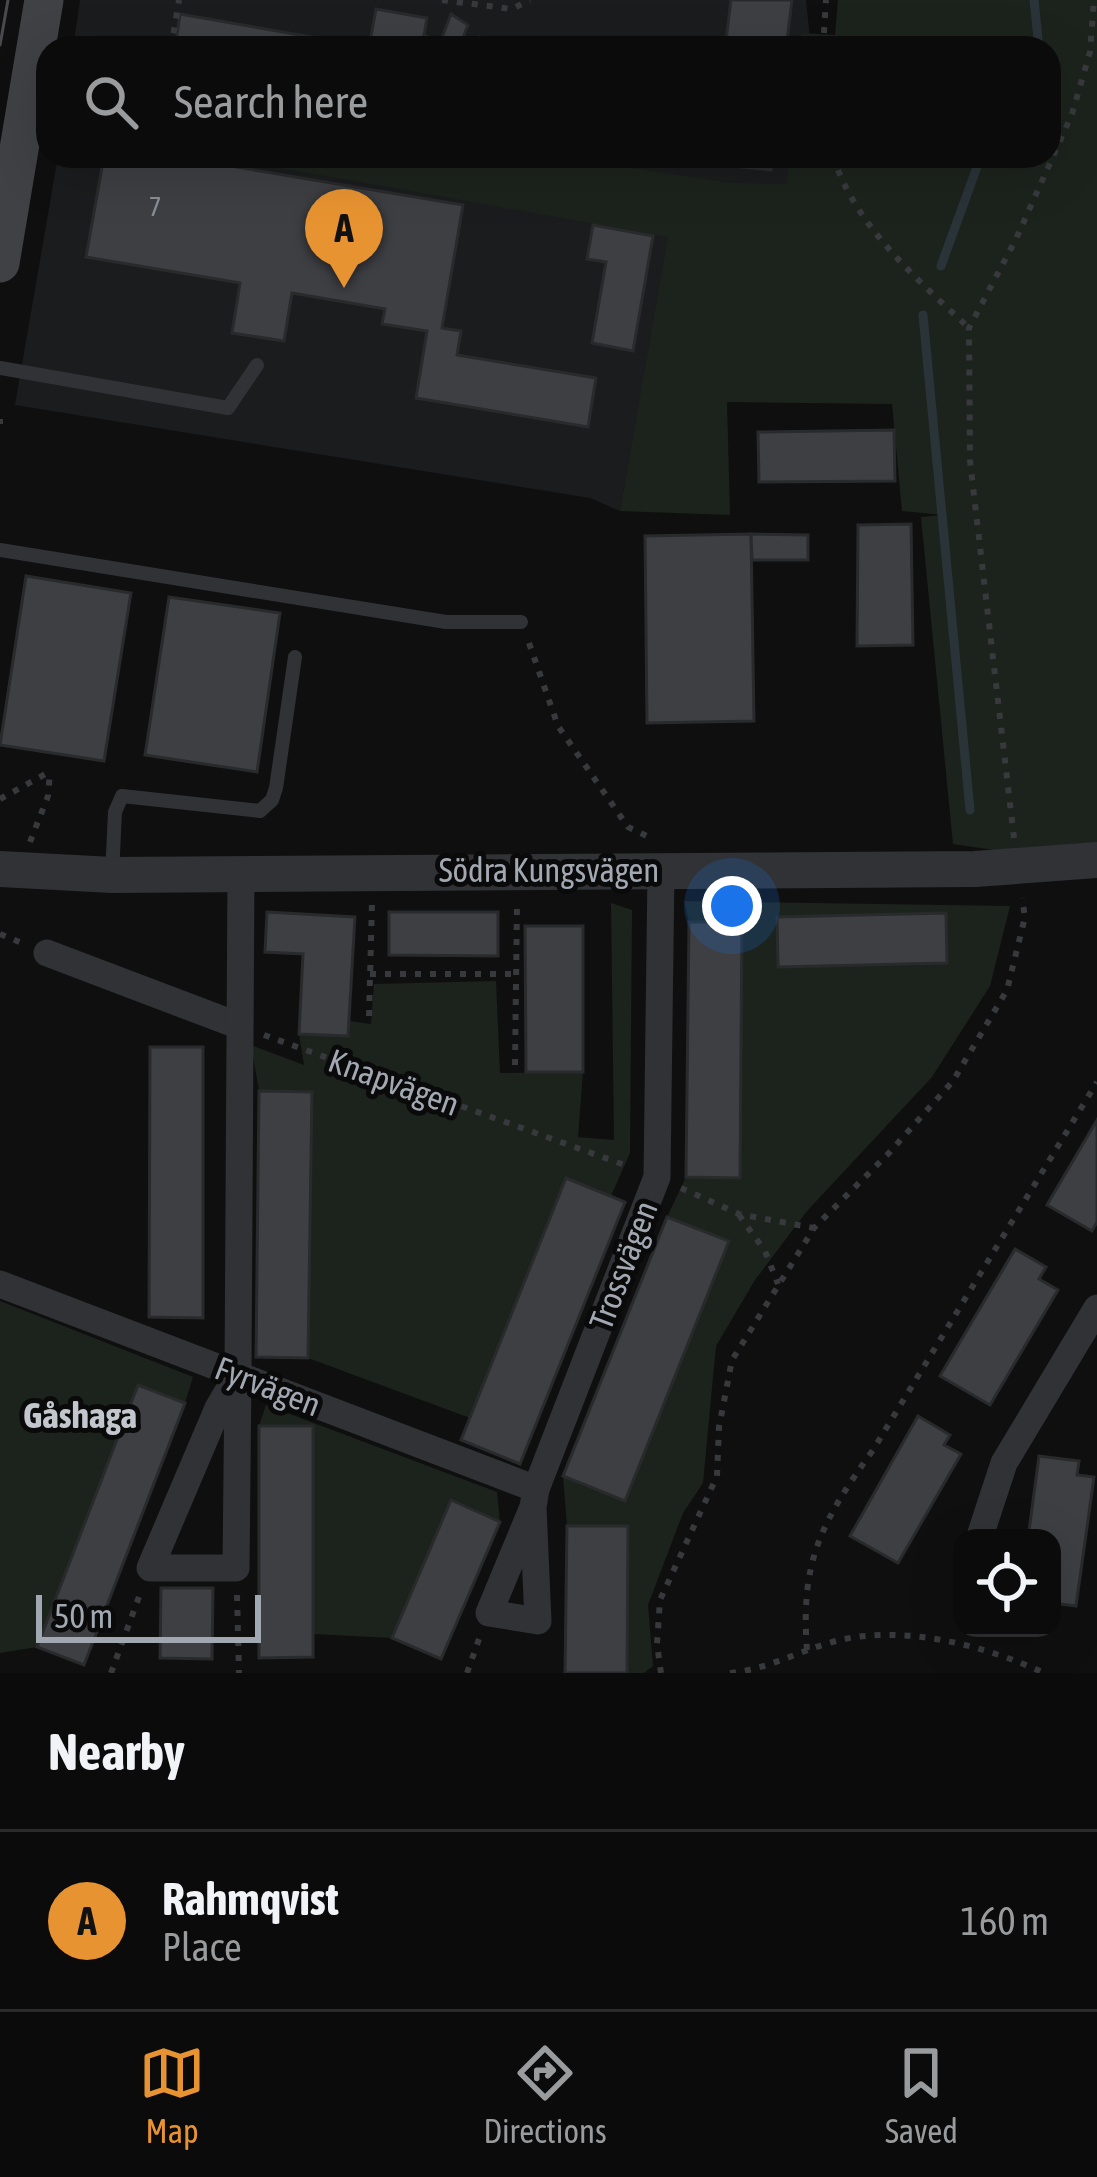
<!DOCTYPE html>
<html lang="en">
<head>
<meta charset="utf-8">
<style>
  :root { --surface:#0b0b0c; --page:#19191a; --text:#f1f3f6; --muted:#9a9b9d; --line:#2b2b2d; --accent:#e79331 }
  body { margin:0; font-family:"Asap Condensed",sans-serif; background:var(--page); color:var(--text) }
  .controls { position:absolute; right:36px; bottom:36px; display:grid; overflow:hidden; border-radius:24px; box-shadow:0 12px 48px #0002 }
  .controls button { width:108px; height:108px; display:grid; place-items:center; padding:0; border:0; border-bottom:3px solid var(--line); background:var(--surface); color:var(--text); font:60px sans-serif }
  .scale { position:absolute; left:36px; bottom:30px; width:225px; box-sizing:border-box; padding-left:12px; border:6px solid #a1a8b1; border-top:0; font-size:33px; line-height:42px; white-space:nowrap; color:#a1a8b1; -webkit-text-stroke:9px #0a0a0b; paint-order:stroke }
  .you { position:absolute; left:732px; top:906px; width:42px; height:42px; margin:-30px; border:9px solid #fff; border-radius:50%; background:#1a73e8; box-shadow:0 0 0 18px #1a73e833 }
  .badge { display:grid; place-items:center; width:78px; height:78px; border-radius:50%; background:var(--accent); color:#111; font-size:39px; font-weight:700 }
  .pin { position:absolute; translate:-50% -99px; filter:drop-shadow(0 3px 6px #0008) }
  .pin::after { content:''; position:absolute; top:63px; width:42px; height:36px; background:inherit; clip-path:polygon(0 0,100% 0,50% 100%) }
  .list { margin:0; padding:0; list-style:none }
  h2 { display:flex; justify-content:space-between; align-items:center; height:156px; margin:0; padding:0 48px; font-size:51px }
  h2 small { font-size:39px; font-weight:400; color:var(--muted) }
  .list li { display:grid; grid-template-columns:78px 1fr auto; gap:36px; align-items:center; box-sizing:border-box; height:180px; padding:0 48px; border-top:3px solid var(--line) }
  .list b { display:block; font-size:45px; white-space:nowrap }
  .list p { margin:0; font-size:39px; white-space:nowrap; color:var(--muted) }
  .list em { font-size:39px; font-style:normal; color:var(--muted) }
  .icon { flex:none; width:66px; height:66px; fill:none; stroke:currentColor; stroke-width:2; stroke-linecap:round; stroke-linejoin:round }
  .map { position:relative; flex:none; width:1097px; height:1673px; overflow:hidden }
  .search { position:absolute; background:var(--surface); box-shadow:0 12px 48px #0002; left:36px; right:36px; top:36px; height:132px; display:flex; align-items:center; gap:30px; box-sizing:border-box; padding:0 42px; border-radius:36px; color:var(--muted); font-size:45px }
  .sheet { height:336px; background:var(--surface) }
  nav { display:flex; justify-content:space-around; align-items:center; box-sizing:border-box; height:168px; border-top:3px solid var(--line); background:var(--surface); font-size:33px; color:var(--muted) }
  nav a { display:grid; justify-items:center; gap:6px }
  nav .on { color:var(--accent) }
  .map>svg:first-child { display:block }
</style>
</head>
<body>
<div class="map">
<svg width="1097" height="1673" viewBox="0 0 1097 1673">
  <rect width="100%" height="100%" fill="#0f0f10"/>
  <g fill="#1b1c1d">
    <path d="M80 0H806L811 48H73Z"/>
    <path d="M58 156H823L843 213 669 237 620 511 590 498 15 405Z"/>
  </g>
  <g fill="#1c231c">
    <path d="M838 0H1097V849L1042 857 953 844 921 517 943 515 902 511 892 404 727 402 730 515 620 511 668 237 213 156H578L597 163 733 183 786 184 790 156H1049V48H800L801 33 835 35Z"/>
    <path d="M684 901 1010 906 990 986 932 1077 807 1211 755 1280 716 1346 703 1483 683 1513 648 1605 653 1666 644 1673H627L628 1527 567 1526 563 1476 625 1500 729 1242 667 1217 686 1177H740L742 923 689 922Z"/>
    <path d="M611 903 632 910 630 1153 611 1196 565 1179 470 1418 308 1358 312 1093 259 1091 251 1045 304 1065 299 1034 347 1036 349 1021 371 1024 374 984 496 981 500 1073 583 1072 578 1137 614 1140Z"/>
    <path d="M0 1301 193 1377 185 1403 138 1385 37 1647 0 1653Z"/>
    <path d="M266 1405 497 1492 500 1522 450 1501 392 1638 313 1634V1427L259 1426Z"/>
  </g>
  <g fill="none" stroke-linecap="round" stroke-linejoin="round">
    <g stroke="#2a3338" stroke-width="9">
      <path d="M1034 0 1039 48"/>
      <path d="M941 266 981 156"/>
      <path d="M923 315 970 810"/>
    </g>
  </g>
  <g fill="#3e3f43" stroke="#292a2c" stroke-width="3">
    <path d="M731 0H792L786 48H725Z"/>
    <path d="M376 9 427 18 422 48H175L180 14 369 47Z"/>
    <path d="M451 14 468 25 459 48H422L424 35 440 43Z"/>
    <path d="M479 37 509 48H475Z"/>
    <path d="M104 156H171L463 205 442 328 461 331 457 355 596 378 588 427 416 398 427 331 382 324 385 309 292 293 284 341 232 333 240 283 86 257Z"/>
    <path d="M742 156H773L771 170 741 167Z"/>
    <path d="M593 225 653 236 633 351 592 343 606 262 587 259Z"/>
    <path d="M894 430 895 481 759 482 758 432Z"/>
    <path d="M911 524 913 645 857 646 858 525Z"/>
    <path d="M751 534 754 721 647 723 645 536Z"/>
    <path d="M751 534 808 535V560H752Z"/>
    <path d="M26 576 131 593 104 761 0 745Z"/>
    <path d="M169 597 280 613 257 772 145 755Z"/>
    <path d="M267 912 355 917 348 1036 299 1034 303 954 265 952Z"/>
    <path d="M389 912H498V956L389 955Z"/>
    <path d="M946 913 947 963 778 967 777 917Z"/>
    <path d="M689 922H742L740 1178 686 1177Z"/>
    <path d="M525 926H583V1072H526Z"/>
    <path d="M150 1047H203V1318L149 1317Z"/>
    <path d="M259 1091 312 1092 308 1358 256 1357Z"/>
    <path d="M1097 1120V1222L1092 1231 1047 1205Z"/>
    <path d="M566 1178 625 1202 520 1464 461 1440Z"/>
    <path d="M667 1217 729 1241 625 1501 563 1476Z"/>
    <path d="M1015 1249 1046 1267 1039 1279 1058 1290 990 1405 940 1376Z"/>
    <path d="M138 1385 185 1403 84 1665 37 1647Z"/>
    <path d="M918 1416 950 1435 944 1445 961 1454 898 1563 850 1536Z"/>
    <path d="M259 1426H313V1657L259 1658Z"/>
    <path d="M1039 1456 1079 1461 1077 1475 1094 1477 1076 1606 1052 1603V1538H1028Z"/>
    <path d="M451 1500 500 1522 441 1659 392 1638Z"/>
    <path d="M567 1526H628L627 1673H565Z"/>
    <path d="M161 1588H213L212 1659 160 1658Z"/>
  </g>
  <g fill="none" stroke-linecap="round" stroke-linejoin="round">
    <g stroke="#37393c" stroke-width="6" stroke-dasharray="6 9" stroke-linecap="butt">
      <path d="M442 0 512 9 530 0"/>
      <path d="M171 48 179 0"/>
      <path d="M823 48 826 0"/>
      <path d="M833 156C855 226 917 279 969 328"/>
      <path d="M0 419V424"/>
      <path d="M529 643 558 726 628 827 653 839"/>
      <path d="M0 799 49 772"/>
      <path d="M1014 838 970 461 969 328 1016 239 1072 114 1090 52 1094 0"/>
      <path d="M30 842 48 796 50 772"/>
      <path d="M0 934 22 943"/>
      <path d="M370 974H516"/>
      <path d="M369 1016 372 903"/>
      <path d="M264 1035 630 1167"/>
      <path d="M515 1065 517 903"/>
      <path d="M681 1188 739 1214 814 1228"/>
      <path d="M739 1215 765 1251 778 1284"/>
      <path d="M237 1595 239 1673"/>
      <path d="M807 1650C800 1561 822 1521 873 1450L1097 1082"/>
      <path d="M111 1673 140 1594"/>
      <path d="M467 1673 479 1639"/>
      <path d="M661 1673 657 1644 660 1600 717 1476 719 1427 732 1360 814 1228 888 1154 953 1081 1007 990 1025 917 1022 898"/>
      <path d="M730 1673C769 1669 798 1651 836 1641 902 1624 984 1645 1044 1673"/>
    </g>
    <g stroke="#303235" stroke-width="14">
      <path d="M0 368 228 408 257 365"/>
      <path d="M0 550 446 622H521"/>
      <path d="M112 875 115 812 122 796 260 811 272 800 276 788 295 657"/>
    </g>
    <g stroke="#303235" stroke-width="27">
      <path d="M47 953 237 1025"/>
      <path d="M0 1284 536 1489"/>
      <path d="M238 1374 236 1568H150L218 1408 238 1374 241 871"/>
      <path d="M533 1507 538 1621 489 1613 533 1507 536 1489 657 1177 661 869"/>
      <path d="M981 1533 1004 1463 1097 1308"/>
    </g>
    <path stroke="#303235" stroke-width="36" d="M0 869 112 875 975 869 1097 860"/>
    <path stroke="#3f4145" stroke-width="39" d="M0 263 44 0"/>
    <path stroke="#484a4e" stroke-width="3" d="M0 45 8 0"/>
  </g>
  <g text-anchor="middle" stroke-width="10" stroke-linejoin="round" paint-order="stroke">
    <g font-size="27" fill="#888e96">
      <text x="155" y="216">7</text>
    </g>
    <g font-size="33" fill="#a1a8b1" stroke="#0a0a0b">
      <text x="549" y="882">Södra Kungsvägen</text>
      <text transform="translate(394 1082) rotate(20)" y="12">Knapvägen</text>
      <text transform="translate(623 1265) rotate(-69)" y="12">Trossvägen</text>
      <text transform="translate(268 1386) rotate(21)" y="12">Fyrvägen</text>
    </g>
    <g font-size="36" font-weight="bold" fill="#c2c6cd" stroke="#0a0a0b">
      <text x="80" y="1428">Gåshaga</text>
    </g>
  </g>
</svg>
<div class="controls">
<button><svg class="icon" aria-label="locate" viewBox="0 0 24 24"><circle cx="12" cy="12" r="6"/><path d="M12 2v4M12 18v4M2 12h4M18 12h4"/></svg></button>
</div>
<div class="scale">50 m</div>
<div class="you"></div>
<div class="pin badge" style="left:344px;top:288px">A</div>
<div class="search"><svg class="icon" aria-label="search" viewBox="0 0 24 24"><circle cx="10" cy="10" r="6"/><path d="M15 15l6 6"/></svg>Search here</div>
</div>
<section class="sheet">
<h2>Nearby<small></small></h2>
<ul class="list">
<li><span class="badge">A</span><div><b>Rahmqvist</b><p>Place</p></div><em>160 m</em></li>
</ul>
</section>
<nav>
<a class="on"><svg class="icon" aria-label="map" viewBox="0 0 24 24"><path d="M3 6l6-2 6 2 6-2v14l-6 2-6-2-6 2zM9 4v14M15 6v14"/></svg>Map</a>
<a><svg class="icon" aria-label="directions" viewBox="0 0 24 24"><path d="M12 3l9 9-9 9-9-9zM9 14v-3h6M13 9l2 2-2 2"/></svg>Directions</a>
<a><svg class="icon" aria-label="saved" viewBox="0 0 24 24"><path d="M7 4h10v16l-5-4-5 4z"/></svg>Saved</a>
</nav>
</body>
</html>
